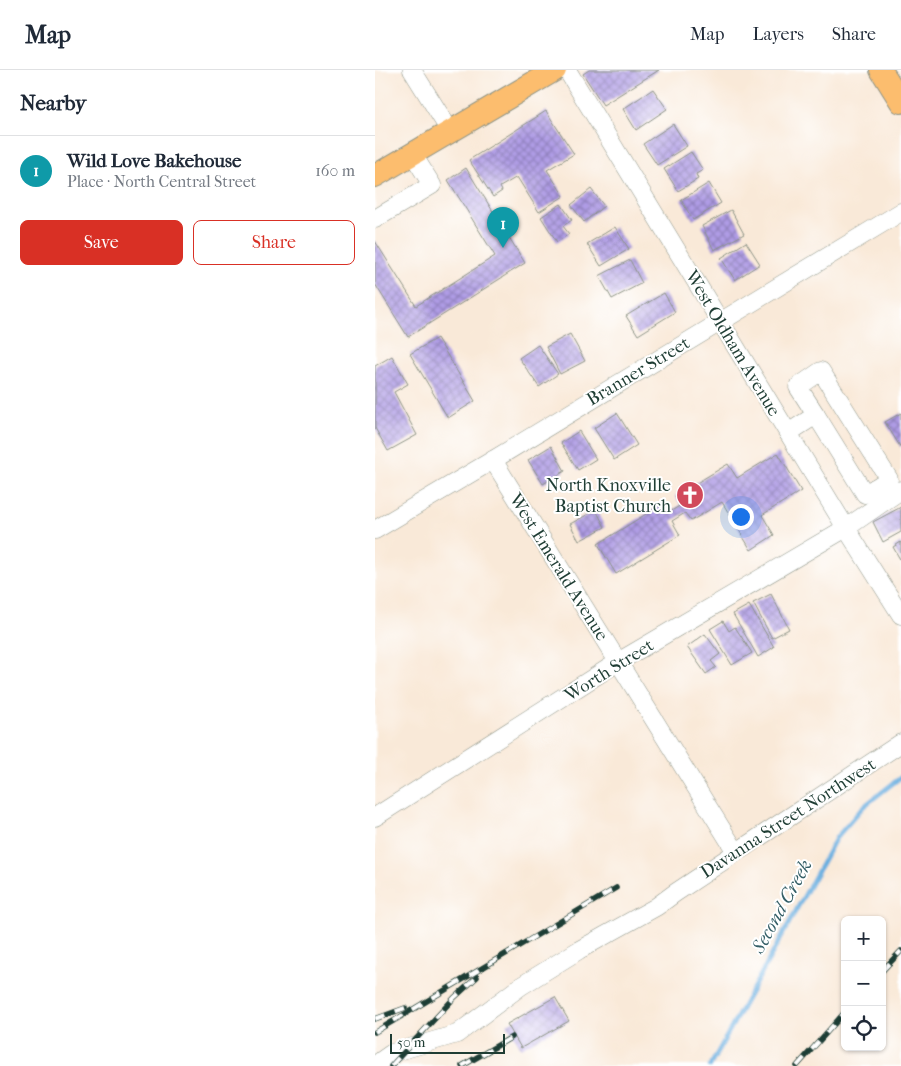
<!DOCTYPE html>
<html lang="en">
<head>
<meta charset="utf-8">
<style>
  :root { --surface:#fff; --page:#f6f6f7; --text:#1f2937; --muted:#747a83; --line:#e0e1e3; --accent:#d93025 }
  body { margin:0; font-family:"IM FELL French Canon",serif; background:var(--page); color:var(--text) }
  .controls { position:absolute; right:15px; bottom:15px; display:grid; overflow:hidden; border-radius:8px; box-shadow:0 1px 4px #0004 }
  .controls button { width:45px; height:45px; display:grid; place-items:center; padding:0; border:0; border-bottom:1px solid var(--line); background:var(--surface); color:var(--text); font:25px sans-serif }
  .scale { position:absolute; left:15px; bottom:12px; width:115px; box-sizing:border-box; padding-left:5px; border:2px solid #1f3d34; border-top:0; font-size:14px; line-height:18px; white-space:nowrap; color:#1f3d34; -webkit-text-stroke:4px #fff; paint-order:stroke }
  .you { position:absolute; left:365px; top:446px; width:18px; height:18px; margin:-12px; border:4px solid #fff; border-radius:50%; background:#1a73e8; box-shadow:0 0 0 8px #1a73e833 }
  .badge { display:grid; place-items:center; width:32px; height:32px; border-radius:50%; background:var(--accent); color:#fff; font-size:16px; font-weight:700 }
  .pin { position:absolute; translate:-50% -41px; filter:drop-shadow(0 1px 2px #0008) }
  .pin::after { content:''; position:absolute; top:26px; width:18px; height:15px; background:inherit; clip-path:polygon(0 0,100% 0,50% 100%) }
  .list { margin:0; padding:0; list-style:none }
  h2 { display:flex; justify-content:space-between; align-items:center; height:65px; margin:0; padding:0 20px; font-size:21px }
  h2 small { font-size:16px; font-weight:400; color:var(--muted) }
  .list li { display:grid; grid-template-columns:32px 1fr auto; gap:15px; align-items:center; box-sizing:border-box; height:70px; padding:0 20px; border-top:1px solid var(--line) }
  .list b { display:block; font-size:19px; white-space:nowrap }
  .list p { margin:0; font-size:16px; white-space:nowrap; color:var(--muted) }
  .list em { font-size:16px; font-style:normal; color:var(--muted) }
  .actions { display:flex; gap:10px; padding:15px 20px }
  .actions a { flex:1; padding:11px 0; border:1px solid var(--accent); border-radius:8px; text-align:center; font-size:18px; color:var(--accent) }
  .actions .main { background:var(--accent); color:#fff }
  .icon { flex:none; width:28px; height:28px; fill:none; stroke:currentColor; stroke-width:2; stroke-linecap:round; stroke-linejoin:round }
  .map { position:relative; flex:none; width:526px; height:996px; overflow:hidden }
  header { display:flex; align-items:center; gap:30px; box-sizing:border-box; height:70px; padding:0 25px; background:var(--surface); border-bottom:1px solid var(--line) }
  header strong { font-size:24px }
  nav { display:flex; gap:28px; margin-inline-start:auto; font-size:18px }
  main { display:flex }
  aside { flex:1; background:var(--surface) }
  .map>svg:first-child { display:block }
</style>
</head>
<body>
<header>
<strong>Map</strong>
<nav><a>Map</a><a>Layers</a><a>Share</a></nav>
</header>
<main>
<aside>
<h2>Nearby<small></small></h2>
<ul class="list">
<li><span class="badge" style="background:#0f9aa8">1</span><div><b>Wild Love Bakehouse</b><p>Place · North Central Street</p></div><em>160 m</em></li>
</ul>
<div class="actions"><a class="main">Save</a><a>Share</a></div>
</aside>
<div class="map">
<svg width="526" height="996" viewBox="0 0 526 996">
  <defs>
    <pattern id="building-cross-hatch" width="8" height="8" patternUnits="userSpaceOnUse" patternTransform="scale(1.25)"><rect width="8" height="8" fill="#af9be5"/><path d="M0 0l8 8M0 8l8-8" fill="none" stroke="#8e80ba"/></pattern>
  </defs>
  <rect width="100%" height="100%" fill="#fff"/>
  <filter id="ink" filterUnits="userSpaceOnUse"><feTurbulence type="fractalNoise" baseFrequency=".02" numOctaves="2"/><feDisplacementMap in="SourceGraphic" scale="10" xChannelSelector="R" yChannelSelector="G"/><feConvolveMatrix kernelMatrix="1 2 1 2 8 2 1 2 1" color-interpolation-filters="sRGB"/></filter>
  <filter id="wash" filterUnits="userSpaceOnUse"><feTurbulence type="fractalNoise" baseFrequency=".0096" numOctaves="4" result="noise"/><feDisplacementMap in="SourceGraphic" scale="20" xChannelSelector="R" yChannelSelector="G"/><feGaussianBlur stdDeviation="1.12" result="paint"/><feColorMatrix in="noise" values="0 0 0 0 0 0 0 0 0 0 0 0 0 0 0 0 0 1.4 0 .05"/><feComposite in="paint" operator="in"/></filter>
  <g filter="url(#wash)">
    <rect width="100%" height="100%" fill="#f9e9d8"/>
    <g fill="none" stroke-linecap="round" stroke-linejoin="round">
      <path stroke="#69aedf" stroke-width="4.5" d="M335 996 461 768 488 737 526 707"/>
    </g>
    <g id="blocks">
      <g fill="url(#building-cross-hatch)">
        <path d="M214 0H284L228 35 208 4Z"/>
        <path d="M278 19 292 39 261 60 248 39Z"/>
        <path d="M171 41 199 84 172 100 189 126 164 142 142 107 125 117 127 121 118 127 94 90Z"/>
        <path d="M298 54 312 76 282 95 268 74Z"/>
        <path d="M316 82 328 100 321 104 323 109 303 121 289 99Z"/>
        <path d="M91 98 150 193 33 267 0 214V171L41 236 120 186 73 110Z"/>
        <path d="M334 113 346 133 318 150 306 130Z"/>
        <path d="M216 119 229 136 209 152 196 135Z"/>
        <path d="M186 134 197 150 188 156 194 164 182 172 166 147Z"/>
        <path d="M356 140 369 164 339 180 327 156Z"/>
        <path d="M240 157 254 179 226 196 212 174Z"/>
        <path d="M371 172 385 194 360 210 346 188Z"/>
        <path d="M255 190 267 213 237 229 224 206Z"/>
        <path d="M289 223 300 242 263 265 251 246Z"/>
        <path d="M195 264 210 291 185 304 171 277Z"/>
        <path d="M62 268 100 331 73 348 35 284Z"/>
        <path d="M163 275 183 304 164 317 144 288Z"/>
        <path d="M17 286 33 314 19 322 42 365 13 381 0 358V296Z"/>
        <path d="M242 343 262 375 239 390 219 358Z"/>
        <path d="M526 343V378L510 352Z"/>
        <path d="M204 361 221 389 203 400 186 373Z"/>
        <path d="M176 376 190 401 168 414 153 390Z"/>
        <path d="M403 383 426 421 387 445 399 465 376 480 347 432 316 451 310 443 297 451 305 465 241 504 223 474 287 434 293 443 306 435 300 426 353 394 362 408Z"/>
        <path d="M526 437V462L508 472 498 452Z"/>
        <path d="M221 440 230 457 204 471 195 454Z"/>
        <path d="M526 472V491L518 477Z"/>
        <path d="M396 524 414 559 397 568 378 533Z"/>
        <path d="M374 535 399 577 383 587 358 544Z"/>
        <path d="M348 551 354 561 360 557 377 583 357 595 335 559Z"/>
        <path d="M330 564 345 584 336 591 341 597 331 604 312 577Z"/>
        <path d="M180 927 194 951 146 978 132 954Z"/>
      </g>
    </g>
  </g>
  <g filter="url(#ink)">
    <use href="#blocks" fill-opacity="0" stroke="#8c9386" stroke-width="1"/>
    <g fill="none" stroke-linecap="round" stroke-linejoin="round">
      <g stroke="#8c9386" stroke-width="19">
        <g id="minor">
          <path d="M37 0 75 61"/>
          <path d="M192 0 471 458 526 545"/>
          <path d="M0 149 57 115 37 83"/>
          <path d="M441 345 490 424 500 418"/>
          <path d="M413 363 441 345 423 317 446 301 514 409 500 418 509 431"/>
          <path d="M118 390 361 782"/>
          <path d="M0 460 118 390 526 142"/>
          <path d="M0 747 243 592 471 458 526 420"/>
          <path d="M0 995 17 983 82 964 146 916 204 880 281 837 300 823 526 673"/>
        </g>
      </g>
      <g stroke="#8c9386" stroke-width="24">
        <g id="major">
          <path d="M506 0 526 32"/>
          <path d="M0 106 180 0"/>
        </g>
      </g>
      <use href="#minor" stroke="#fff" stroke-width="18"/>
      <use href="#major" stroke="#fcbd6e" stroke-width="22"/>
      <g stroke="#1f3d34" stroke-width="5.5">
        <g id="rail">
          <path d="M507 901 526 881"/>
          <path d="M0 949 30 938"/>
          <path d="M0 962 241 818"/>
          <path d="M16 996 79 928 102 907"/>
          <path d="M87 996 137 967"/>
          <path d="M422 996 470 942"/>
        </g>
      </g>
      <use href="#rail" stroke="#fff" stroke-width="4" stroke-dasharray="11" stroke-linecap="butt"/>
    </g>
  </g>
  <defs>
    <g id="church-disc" transform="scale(1.4375)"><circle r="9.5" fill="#d1495b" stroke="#fff"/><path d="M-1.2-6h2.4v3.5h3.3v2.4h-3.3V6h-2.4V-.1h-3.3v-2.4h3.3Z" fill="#fff"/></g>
  </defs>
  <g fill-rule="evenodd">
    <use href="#church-disc" x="315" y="425"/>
  </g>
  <g text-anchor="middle" stroke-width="4" stroke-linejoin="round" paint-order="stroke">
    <g font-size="18" fill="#1f3d34" stroke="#fff">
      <text transform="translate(358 273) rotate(59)" y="6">West Oldham Avenue</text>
      <text transform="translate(263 301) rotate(-31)" y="6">Branner Street</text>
      <text transform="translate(184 497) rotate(58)" y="6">West Emerald Avenue</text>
      <text transform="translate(234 600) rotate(-32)" y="6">Worth Street</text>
      <text transform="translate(413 748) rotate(-33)" y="6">Davanna Street Northwest</text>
    </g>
    <g font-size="18" fill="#1f3d34" stroke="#fff" text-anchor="end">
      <text x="296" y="421">North Knoxville<tspan x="296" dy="21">Baptist Church</tspan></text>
    </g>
    <g font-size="19" font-style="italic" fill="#355f67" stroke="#fff">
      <text transform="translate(406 836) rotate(-61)" y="7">Second Creek</text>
    </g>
  </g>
</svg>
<div class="controls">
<button>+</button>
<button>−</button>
<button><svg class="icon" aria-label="locate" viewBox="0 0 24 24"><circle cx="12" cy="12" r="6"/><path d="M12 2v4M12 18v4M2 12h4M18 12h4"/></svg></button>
</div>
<div class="scale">50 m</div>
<div class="you"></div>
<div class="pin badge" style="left:128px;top:178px;background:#0f9aa8">1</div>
</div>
</main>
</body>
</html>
